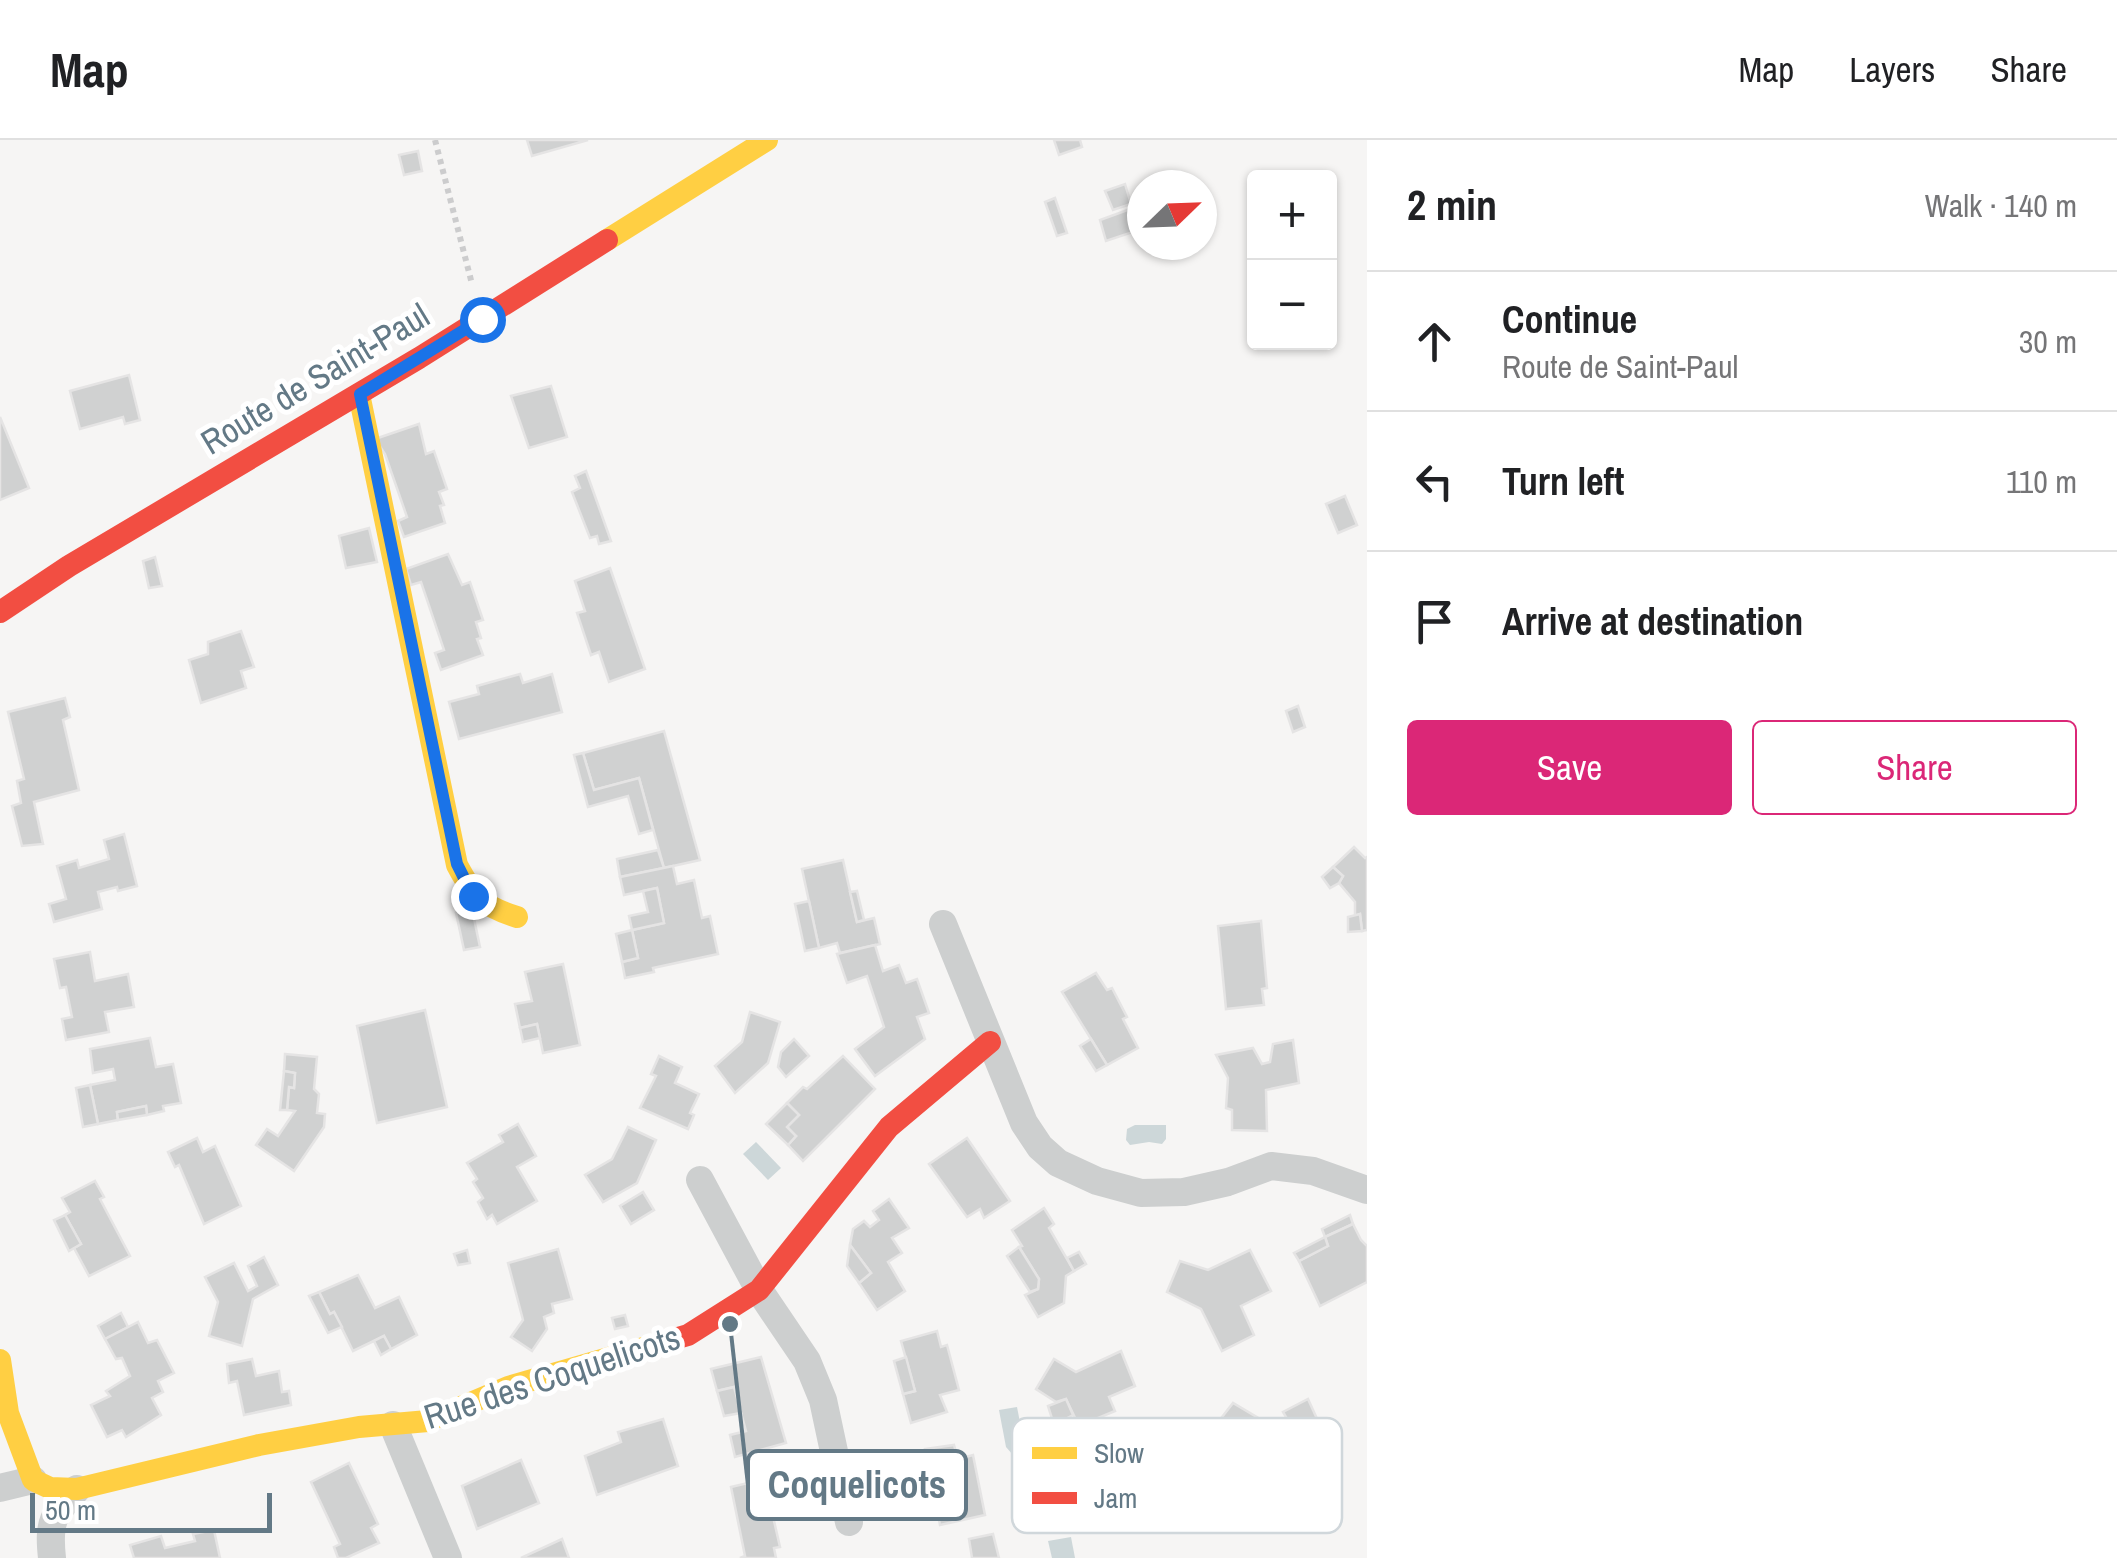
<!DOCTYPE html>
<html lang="en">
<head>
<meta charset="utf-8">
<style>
  :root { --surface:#fff; --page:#f6f6f6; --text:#202124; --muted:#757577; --line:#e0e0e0; --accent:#db2777 }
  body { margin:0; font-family:"Archivo Narrow",sans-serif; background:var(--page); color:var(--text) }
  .controls { position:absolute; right:30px; top:30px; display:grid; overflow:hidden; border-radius:10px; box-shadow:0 2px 8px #0004 }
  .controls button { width:90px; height:90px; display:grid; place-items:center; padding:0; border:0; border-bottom:2px solid var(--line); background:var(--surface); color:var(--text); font:50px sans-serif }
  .compass { position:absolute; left:1127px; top:30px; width:90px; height:90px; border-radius:50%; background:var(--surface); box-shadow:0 2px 8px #0004; rotate:67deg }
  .scale { position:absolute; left:30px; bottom:25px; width:242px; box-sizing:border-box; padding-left:10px; border:5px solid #637986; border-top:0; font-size:28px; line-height:35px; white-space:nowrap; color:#637986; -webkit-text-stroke:8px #fff; paint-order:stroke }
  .stop { position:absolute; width:30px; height:30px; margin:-22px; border:8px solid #1a73e8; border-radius:50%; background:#fff }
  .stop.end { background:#1a73e8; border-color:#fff; box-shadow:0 2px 10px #0008 }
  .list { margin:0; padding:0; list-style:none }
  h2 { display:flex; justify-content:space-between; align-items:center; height:130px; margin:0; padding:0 40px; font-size:42px }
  h2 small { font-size:32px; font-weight:400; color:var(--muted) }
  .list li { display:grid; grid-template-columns:65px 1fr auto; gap:30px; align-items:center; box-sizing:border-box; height:140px; padding:0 40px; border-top:2px solid var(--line) }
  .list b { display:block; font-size:38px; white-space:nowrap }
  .list p { margin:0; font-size:32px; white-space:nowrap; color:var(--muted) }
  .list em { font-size:32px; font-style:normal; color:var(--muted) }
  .actions { display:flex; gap:20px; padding:30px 40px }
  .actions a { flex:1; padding:22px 0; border:2px solid var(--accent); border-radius:10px; text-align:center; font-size:35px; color:var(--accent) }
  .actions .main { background:var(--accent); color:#fff }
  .icon { flex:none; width:55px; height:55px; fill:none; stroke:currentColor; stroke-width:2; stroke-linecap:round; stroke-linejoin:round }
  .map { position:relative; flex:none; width:1367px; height:1418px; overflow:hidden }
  header { display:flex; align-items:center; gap:60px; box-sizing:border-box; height:140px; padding:0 50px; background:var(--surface); border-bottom:2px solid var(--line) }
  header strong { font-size:48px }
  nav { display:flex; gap:55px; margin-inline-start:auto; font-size:35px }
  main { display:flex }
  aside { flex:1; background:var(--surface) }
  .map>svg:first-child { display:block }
</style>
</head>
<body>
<header>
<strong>Map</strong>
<nav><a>Map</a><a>Layers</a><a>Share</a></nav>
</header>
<main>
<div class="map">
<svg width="1367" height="1418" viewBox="0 0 1367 1418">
  <rect width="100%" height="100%" fill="#f6f5f4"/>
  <g fill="#cdd7d9">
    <path d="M1135 985H1166V999L1162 1004 1149 1002 1130 1005 1126 1000 1127 989Z"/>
    <path d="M756 1002 781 1028 768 1040 743 1014Z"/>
    <path d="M1017 1267 1024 1303 1021 1311 1013 1315 1006 1307 999 1270Z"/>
    <path d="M1071 1397 1075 1418H1052L1048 1401Z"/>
  </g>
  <g fill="#d0d1d1" stroke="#e5e4e4" stroke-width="2.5">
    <path d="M527 0H588L532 16Z"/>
    <path d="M1054 0H1080L1082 7 1059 15Z"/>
    <path d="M418 11 422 31 404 35 399 15Z"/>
    <path d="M1125 44 1131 64 1113 70 1105 51Z"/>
    <path d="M1055 58 1067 93 1057 96 1045 62Z"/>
    <path d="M1133 68 1139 90 1106 101 1100 80Z"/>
    <path d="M129 235 140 280 125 284 123 277 80 289 70 251Z"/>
    <path d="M551 246 567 297 529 308 511 256Z"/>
    <path d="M0 277 29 348 0 360Z"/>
    <path d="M419 284 426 314 434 311 447 349 439 352 444 365 440 366 445 383 404 397 398 381 407 377 385 314 375 299Z"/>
    <path d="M586 331 611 401 599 404 597 396 590 398 572 352 580 348 575 336Z"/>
    <path d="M1345 356 1357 385 1338 393 1326 364Z"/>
    <path d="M369 388 377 422 346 428 339 396Z"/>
    <path d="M448 414 462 445 470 442 483 480 476 482 481 498 477 499 483 515 441 530 435 513 444 510 421 442 411 445 406 429Z"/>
    <path d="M155 417 162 446 149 448 143 421Z"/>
    <path d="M610 428 645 529 609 542 599 512 591 515 577 473 585 471 575 441Z"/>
    <path d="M241 491 254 527 241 531 246 548 201 563 189 520 208 514V502Z"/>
    <path d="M520 534 523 543 552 534 562 572 459 599 449 562 479 554 477 546Z"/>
    <path d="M65 558 70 577 63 580 79 650 34 662 43 704 22 706 12 666 21 663 17 641 24 639 8 572Z"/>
    <path d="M1298 566 1305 587 1293 592 1286 571Z"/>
    <path d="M664 591 700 720 664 728 639 638 594 650 583 613Z"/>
    <path d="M583 613 594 650 639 638 653 690 639 694 628 656 588 667 574 615Z"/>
    <path d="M124 694 137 746 118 751 117 747 98 752 102 769 54 782 49 764 66 759 57 726 77 720 79 728 109 719 104 700Z"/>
    <path d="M1354 707 1365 718 1367 717V790L1362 791 1360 774 1355 776V762L1339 743 1343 736 1333 727Z"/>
    <path d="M658 710 664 728 620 737 617 719Z"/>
    <path d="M843 720 857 782 874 778 880 804 840 813 837 803 819 808 802 729Z"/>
    <path d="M673 726 677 744 694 740 702 778 710 776 718 814 653 828 654 832 625 838 622 822 638 818 632 790 664 783 657 748 624 755 620 737Z"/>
    <path d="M1333 727 1343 736 1339 743 1330 748 1322 737Z"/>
    <path d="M657 748 664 783 632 790 629 776 648 772 643 751Z"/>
    <path d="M857 751 864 780 857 782 850 752Z"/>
    <path d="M809 761 819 808 805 811 795 764Z"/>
    <path d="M472 769 480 807 464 810 456 773Z"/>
    <path d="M1360 774 1362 791 1348 792V777Z"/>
    <path d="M1261 781 1267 848 1262 849 1264 865 1226 869 1218 786Z"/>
    <path d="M632 790 638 818 622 822 616 794Z"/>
    <path d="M875 805 883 831 899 825 906 843 917 839 929 873 917 877 925 899 875 936 855 909 884 887 867 836 847 843 837 814Z"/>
    <path d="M90 812 95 841 128 834 134 867 105 872 109 892 66 900 62 879 72 877 66 847 60 848 54 819Z"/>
    <path d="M563 824 580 905 543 913 537 884 520 888 515 864 532 861 525 832Z"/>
    <path d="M1096 833 1107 850 1112 848 1127 877 1123 879 1138 908 1107 925 1062 852Z"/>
    <path d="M425 870 447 967 377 983 357 886Z"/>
    <path d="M750 872 780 882 768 923 735 953 715 926 742 902Z"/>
    <path d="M537 884 540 898 523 902 520 888Z"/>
    <path d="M150 898 156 927 173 924 181 963 163 966 164 971 147 975 146 966 117 972 118 980 98 984 90 945 115 940 113 929 93 933 90 909Z"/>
    <path d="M794 899 809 916 786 937 778 927 781 912Z"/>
    <path d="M1091 899 1107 925 1096 931 1080 906Z"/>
    <path d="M1293 900 1299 943 1266 950 1267 991 1232 990V970L1226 968 1228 938 1216 915 1253 908 1262 924 1270 922 1273 904Z"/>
    <path d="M285 914 317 917 314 949 319 954 317 973 325 974 324 987 294 1031 256 1005 267 989 278 996 295 971 287 970 289 947 294 948 295 933 284 931Z"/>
    <path d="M659 916 682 927 675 943 699 954 690 973 694 975 688 989 640 968 656 936 651 934Z"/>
    <path d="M843 916 875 949 803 1021 788 1005 796 996 787 987 799 975 787 963 803 947 807 949Z"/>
    <path d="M284 931 295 933 294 948 289 947 287 970H280Z"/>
    <path d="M90 945 98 984 83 987 76 948Z"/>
    <path d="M787 963 799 975 787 987 796 996 788 1005 766 984Z"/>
    <path d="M146 966 147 975 118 980 117 972Z"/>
    <path d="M518 984 536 1016 517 1027 537 1061 497 1084 492 1075 487 1079 478 1062 483 1058 473 1042 477 1039 467 1023 503 1002 499 995Z"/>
    <path d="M628 987 656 1000 637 1043 603 1062 585 1035 612 1019Z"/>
    <path d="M197 998 203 1012 215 1006 241 1066 204 1084 179 1025 175 1027 168 1012Z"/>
    <path d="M967 998 1010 1061 984 1078 980 1069 967 1077 929 1024Z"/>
    <path d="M95 1041 104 1057 100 1059 130 1116 89 1136 74 1108 81 1104 65 1075 70 1072 62 1058Z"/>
    <path d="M643 1052 654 1070 631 1084 620 1066Z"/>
    <path d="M889 1059 909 1088 892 1098 902 1113 888 1122 905 1151 877 1170 859 1143 871 1133 850 1105 853 1089 864 1081 870 1087 879 1080 873 1071Z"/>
    <path d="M1044 1068 1054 1084 1049 1088 1074 1131 1066 1136 1064 1163 1038 1177 1025 1155 1038 1149 1039 1139 1019 1107 1022 1106 1012 1090Z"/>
    <path d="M65 1075 81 1104 69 1111 54 1080Z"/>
    <path d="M1350 1075 1353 1084 1325 1097 1322 1089Z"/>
    <path d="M1353 1084 1361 1100 1367 1106V1142L1320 1166 1299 1121 1328 1106 1325 1097Z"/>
    <path d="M1325 1097 1328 1106 1299 1121 1294 1113Z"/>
    <path d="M850 1105 871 1133 859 1143 847 1126Z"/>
    <path d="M1019 1107 1039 1139 1038 1149 1030 1152 1007 1116Z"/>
    <path d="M558 1109 572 1159 552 1164 554 1173 544 1177 547 1189 532 1211 511 1197 523 1180 508 1123Z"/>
    <path d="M467 1110 470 1123 458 1125 454 1114Z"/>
    <path d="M1250 1110 1271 1151 1241 1166 1254 1195 1222 1211 1201 1169 1167 1152 1180 1121 1208 1130Z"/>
    <path d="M1079 1112 1086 1124 1074 1131 1067 1118Z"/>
    <path d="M264 1117 278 1145 253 1159 242 1206 209 1196 218 1162 205 1137 234 1123 248 1151 257 1146 248 1126Z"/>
    <path d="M358 1135 375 1168 399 1157 417 1195 391 1209 384 1196 353 1211 334 1172 330 1174 319 1152Z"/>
    <path d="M319 1152 330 1174 334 1172 342 1187 328 1193 309 1156Z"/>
    <path d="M121 1173 128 1187 105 1199 98 1186Z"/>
    <path d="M625 1175 628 1186 615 1189 612 1178Z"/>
    <path d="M138 1182 148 1203 157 1200 174 1233 158 1241 163 1252 152 1258 161 1275 126 1297 122 1290 107 1297 91 1265 110 1256 106 1251 130 1236 122 1218 116 1219 105 1199Z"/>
    <path d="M937 1191 941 1207 947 1205 959 1250 940 1255 947 1272 911 1283 903 1254 915 1251 901 1201Z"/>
    <path d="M384 1196 391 1209 381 1215 374 1201Z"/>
    <path d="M1121 1211 1135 1246 1109 1257 1115 1271 1079 1286 1066 1259 1056 1262 1036 1249 1054 1219 1076 1232Z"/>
    <path d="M761 1217 786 1303 735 1317 730 1295 746 1291 734 1247 717 1251 711 1229Z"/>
    <path d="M906 1217 915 1251 903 1254 894 1221Z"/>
    <path d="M252 1219 256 1236 279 1231 282 1252 289 1251 291 1265 244 1275 237 1241 229 1243 227 1224Z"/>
    <path d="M734 1247 741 1273 724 1276 717 1251Z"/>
    <path d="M1066 1259 1073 1275 1054 1285 1048 1266Z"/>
    <path d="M1308 1259 1328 1303 1304 1314 1325 1361 1299 1374 1285 1347 1282 1348 1276 1339 1257 1348 1242 1316 1224 1303 1229 1296 1215 1286 1233 1263 1265 1282 1273 1298 1279 1295 1283 1302 1297 1296 1283 1272Z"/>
    <path d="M663 1279 678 1326 597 1355 585 1316 621 1302 618 1292Z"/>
    <path d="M954 1305 958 1319 973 1315 985 1375 940 1385 925 1309Z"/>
    <path d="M521 1320 539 1363 477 1389 462 1346Z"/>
    <path d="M349 1323 378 1384 371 1388 379 1403 346 1418H338L334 1407 340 1404 311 1342Z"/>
    <path d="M774 1337 780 1357 769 1359 780 1407 774 1408 776 1418H740L745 1416 731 1347Z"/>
    <path d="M214 1390 220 1418H134L130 1405 161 1396 165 1408 195 1401 193 1394Z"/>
    <path d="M993 1394 999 1418H972L969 1399Z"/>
    <path d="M562 1399 569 1418H521Z"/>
  </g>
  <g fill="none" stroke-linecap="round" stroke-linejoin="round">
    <path stroke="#cccccd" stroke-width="6" stroke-dasharray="5 5" stroke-linecap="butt" d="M435 0 472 144"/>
    <g stroke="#cdcfcf" stroke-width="28">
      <path d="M943 784 1024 983 1040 1007 1058 1023 1097 1041 1141 1053 1184 1052 1228 1042 1271 1026 1313 1031 1367 1050"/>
      <path d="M700 1040 759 1150 807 1221 823 1260 849 1382"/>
      <path d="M393 1285 448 1418"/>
      <path d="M0 1348 33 1340"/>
      <path d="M52 1418C48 1381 53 1375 77 1349"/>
    </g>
    <g stroke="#ffcf43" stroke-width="22">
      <path d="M607 100 767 0"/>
      <path d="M359 254 457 725C474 757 482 766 517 777"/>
      <path d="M0 1220 8 1273 33 1340 50 1348 77 1349 259 1305 359 1287 428 1281 508 1247 664 1202"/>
    </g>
    <g stroke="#f24e42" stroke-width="22">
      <path d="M0 472 69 426 419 218 607 100"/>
      <path d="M664 1202 688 1195 759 1150 889 987 990 902"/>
    </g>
  </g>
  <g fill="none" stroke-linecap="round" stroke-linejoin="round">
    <path stroke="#1a73e8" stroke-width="12" d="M473 756 457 724 360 254 482 179"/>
  </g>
  <g text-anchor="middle" stroke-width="10" stroke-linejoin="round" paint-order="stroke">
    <g font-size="35" fill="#637986" stroke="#fff">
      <text transform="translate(315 239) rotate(-31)" y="12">Route de Saint-Paul</text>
      <text transform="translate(552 1237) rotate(-18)" y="12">Rue des Coquelicots</text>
    </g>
  </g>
  <rect x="1012" y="1278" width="330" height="115" rx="15" fill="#fff" stroke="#d0d7db" stroke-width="2.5"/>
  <rect x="1032" y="1307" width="45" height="12" fill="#ffcf43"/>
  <rect x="1032" y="1352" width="45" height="12" fill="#f24e42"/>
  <g font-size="28" fill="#637986">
    <text x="1094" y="1323">Slow</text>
    <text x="1094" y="1368">Jam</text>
  </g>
  <path fill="none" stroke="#637986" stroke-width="4" d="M730 1184L748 1345"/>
  <circle fill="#637986" stroke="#fff" stroke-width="4" cx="730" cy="1184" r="10"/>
  <rect fill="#fff" stroke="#637986" stroke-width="4" x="748" y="1311" width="218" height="68" rx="10"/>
  <g font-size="38" text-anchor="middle" font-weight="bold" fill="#637986">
    <text x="857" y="1358">Coquelicots</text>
  </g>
</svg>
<div class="controls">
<button>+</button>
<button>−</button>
</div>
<svg class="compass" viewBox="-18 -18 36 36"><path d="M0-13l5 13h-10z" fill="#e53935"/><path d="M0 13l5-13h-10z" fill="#757577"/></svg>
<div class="scale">50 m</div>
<div class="stop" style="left:482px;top:179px"></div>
<div class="stop end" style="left:473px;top:756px"></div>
</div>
<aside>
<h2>2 min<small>Walk · 140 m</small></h2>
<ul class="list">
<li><svg class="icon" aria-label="ahead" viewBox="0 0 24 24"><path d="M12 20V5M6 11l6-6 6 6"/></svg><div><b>Continue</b><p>Route de Saint-Paul</p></div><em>30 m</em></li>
<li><svg class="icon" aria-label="left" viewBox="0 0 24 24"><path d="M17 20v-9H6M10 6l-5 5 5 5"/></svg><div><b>Turn left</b></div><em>110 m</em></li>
<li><svg class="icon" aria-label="arrive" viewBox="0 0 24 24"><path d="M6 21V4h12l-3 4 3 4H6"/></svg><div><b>Arrive at destination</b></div></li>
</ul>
<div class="actions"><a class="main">Save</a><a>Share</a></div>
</aside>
</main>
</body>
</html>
